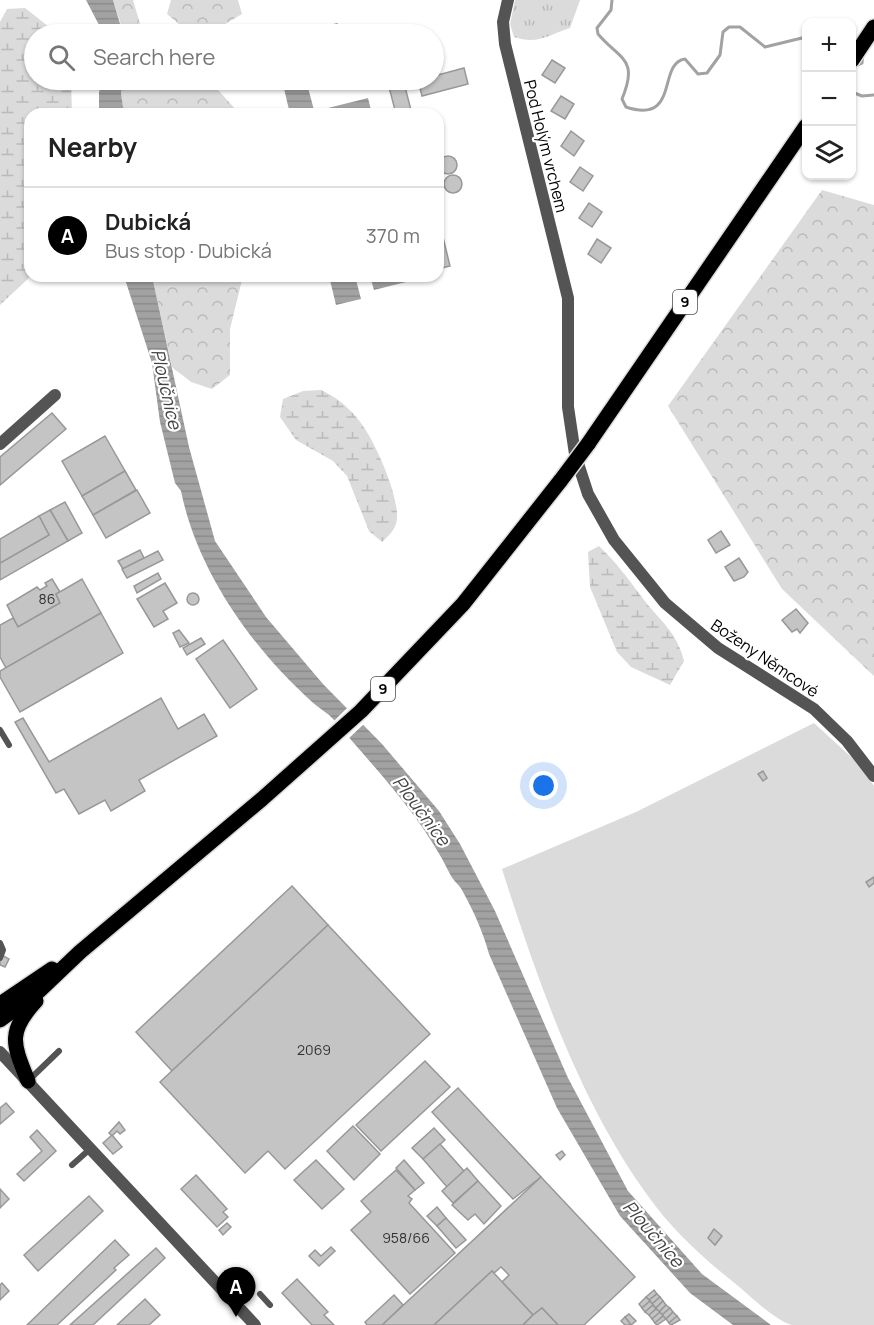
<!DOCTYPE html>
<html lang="en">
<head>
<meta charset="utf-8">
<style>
  :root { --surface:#fff; --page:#f6f6f6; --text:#222; --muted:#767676; --line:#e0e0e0; --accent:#000 }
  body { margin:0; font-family:Manrope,sans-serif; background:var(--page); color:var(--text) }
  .controls { position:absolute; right:18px; top:18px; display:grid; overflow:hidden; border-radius:12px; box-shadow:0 2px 4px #0004 }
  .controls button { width:54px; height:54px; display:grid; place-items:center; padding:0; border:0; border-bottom:2px solid var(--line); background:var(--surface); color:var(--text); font:30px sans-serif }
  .you { position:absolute; left:544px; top:786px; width:21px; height:21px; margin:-15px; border:4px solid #fff; border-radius:50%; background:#1a73e8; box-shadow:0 0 0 9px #1a73e833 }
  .badge { display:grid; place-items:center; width:39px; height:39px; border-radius:50%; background:var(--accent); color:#fff; font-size:20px; font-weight:700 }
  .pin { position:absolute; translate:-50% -50px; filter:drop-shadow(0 2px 3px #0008) }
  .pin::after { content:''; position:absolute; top:32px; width:21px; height:18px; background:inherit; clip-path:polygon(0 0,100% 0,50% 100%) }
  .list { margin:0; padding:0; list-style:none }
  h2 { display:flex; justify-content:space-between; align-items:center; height:78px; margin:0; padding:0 24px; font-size:26px }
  h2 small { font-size:20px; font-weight:400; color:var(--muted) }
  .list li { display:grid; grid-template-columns:39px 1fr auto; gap:18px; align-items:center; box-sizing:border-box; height:96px; padding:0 24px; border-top:2px solid var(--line) }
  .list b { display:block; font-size:22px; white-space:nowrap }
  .list p { margin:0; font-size:20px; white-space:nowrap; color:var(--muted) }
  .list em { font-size:20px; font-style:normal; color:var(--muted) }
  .icon { flex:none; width:33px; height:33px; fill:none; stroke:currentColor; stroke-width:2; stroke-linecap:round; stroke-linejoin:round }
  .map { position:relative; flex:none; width:874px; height:1325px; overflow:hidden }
  .search { position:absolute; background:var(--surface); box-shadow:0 2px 4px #0004; left:24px; top:24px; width:420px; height:66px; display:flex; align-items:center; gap:15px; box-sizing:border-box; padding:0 21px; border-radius:33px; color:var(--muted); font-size:22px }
  .panel { position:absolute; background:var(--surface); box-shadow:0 2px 4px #0004; left:24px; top:108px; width:420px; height:174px; border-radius:18px }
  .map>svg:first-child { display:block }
</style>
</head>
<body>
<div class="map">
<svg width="874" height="1325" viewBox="0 0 874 1325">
  <defs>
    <pattern id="grass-tufts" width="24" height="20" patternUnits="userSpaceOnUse" patternTransform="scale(1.5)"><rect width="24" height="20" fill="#dbdbdb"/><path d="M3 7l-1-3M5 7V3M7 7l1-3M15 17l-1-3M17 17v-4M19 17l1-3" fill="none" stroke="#bababa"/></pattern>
    <pattern id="forest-crowns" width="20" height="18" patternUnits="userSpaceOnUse" patternTransform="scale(1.5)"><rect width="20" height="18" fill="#dbdbdb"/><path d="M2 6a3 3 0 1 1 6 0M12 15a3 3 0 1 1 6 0" fill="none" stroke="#bababa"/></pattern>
    <pattern id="wetland-marsh" width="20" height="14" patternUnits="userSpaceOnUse" patternTransform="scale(1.5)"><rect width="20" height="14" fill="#dbdbdb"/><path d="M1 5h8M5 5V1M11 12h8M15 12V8" fill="none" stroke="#bababa"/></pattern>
    <pattern id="water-rules" width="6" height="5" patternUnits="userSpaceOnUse" patternTransform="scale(1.5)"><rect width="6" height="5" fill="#a2a2a2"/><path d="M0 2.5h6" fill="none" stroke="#8a8a8a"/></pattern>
  </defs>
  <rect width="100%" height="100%" fill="#fff"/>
  <path fill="url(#grass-tufts)" d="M515 0H580L570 28C548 35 538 45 514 37L510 24Z"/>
  <g fill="url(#forest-crowns)">
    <path d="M113 0H133L143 34H124Z"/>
    <path d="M171 0H238L242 14 220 27 215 34H179V24L167 14Z"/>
    <path d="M123 80H209L238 112 244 114H124L121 93Z"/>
    <path d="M822 190 874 205V676L782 589 668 406Z"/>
    <path d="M152 276H243L230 329V375L212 389 191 382 172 367Z"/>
  </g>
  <g fill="url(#wetland-marsh)">
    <path d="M25 8 58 34H34V80H71L72 114H30L31 276 0 305V22L7 9Z"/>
    <path d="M321 390C336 397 346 405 357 418 373 436 397 491 397 515 398 527 390 535 382 542L369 531 347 476 333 461 296 440 280 417 283 399 303 391Z"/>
    <path d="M599 546C617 563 629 580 644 600 661 622 677 632 684 661L670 685 631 667 617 652 590 587 588 552Z"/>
  </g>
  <path fill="#dbdbdb" d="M814 723 860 765 874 786V1325C852 1325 812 1325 792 1325 776 1321 750 1296 737 1285 704 1259 672 1230 648 1196 579 1101 537 979 502 869L636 812Z"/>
  <g fill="url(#water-rules)">
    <path d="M86 0H113L123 34H101L99 25Z"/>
    <path d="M103 80H123L121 93 124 114H99V92Z"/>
    <path d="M282 80H306L315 114H290Z"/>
    <path d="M368 98 372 114H329L328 108Z"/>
    <path d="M124 276H152L189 447 215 541 266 617 323 684 382 744 439 811 460 844 495 911 568 1078 628 1191 702 1274 771 1325H733L690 1293 620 1216 557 1108 489 954C483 932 474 912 463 892 460 885 453 881 450 874 427 827 393 788 359 749 349 738 340 725 329 715 323 710 316 706 311 701 251 647 197 570 181 491L175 483 160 422 152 363Z"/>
    <path d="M329 276H355L361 299 336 305Z"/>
    <path d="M370 276H413L414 280 374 290Z"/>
  </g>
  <path fill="#fff" d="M349 706 365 723 347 740 332 723Z"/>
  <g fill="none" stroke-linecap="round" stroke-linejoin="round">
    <g stroke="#a2a2a2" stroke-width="3">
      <path d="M612 0 611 10 597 28 598 34C620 60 639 58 622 99L626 107C680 125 657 63 685 59L698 74 707 73 720 55 723 32 729 27H740L765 47 806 37"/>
      <path d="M852 67 862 63 863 53"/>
      <path d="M852 92 862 96 874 95"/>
    </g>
  </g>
  <g fill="#c4c4c4" stroke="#989898" stroke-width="1.5">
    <path d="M337 24 340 34H294Z"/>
    <path d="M552 60 565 68 555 83 542 75Z"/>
    <path d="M464 68 468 84 422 96 418 80H434V76Z"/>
    <path d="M404 83 412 114H396L389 87Z"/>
    <path d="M561 96 574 104 565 119 551 111Z"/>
    <path d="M571 131 584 141 574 156 561 146Z"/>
    <circle cx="448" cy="165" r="9"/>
    <path d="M580 167 593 176 583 191 570 182Z"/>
    <circle cx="453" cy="184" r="9"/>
    <path d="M589 203 602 212 592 227 579 218Z"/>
    <path d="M438 217 450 266 438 269Z"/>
    <path d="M597 239 611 248 601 263 588 254Z"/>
    <path d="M52 413 66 429 0 485V457Z"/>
    <path d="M105 436 125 471 82 496 62 461Z"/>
    <path d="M125 471 136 490 93 515 82 496Z"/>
    <path d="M137 490 150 513 106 538 93 515Z"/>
    <path d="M65 502 82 533 68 541 50 510Z"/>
    <path d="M50 510 68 541 0 580V563L49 535 39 516Z"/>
    <path d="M39 516 49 535 0 563V539Z"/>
    <path d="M721 531 730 545 716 553 708 540Z"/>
    <path d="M140 550 144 558 123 569 118 561Z"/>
    <path d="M158 551 163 560 127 578 122 569Z"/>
    <path d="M739 558 748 572 744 577 734 581 725 567Z"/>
    <path d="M158 573 161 579 137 593 134 586Z"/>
    <path d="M52 579 60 592 56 594 60 603 18 627 7 605 37 587 40 590 47 586 45 583Z"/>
    <path d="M82 579 101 613 6 668 0 657V625L13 618 18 627 60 603 56 594Z"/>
    <path d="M165 583 177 603 163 611 168 619 154 627 137 599Z"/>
    <circle cx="193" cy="599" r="6"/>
    <path d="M796 609 808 623 800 633 797 629 792 632 782 620Z"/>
    <path d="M101 613 123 653 20 712 0 677V671Z"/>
    <path d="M179 630 189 643 180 647 173 633Z"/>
    <path d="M201 638 205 644 187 655 183 648Z"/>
    <path d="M223 640 257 689 230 708 196 659Z"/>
    <path d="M161 698 178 729 204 714 217 736 139 780 145 791 111 811 105 800 79 814 64 789 56 793 15 722 23 718 49 762Z"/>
    <path d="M763 771 767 778 763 781 758 774Z"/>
    <path d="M874 877V883L869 887 866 882Z"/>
    <path d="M292 886 328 925 172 1071 136 1032Z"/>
    <path d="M328 925 430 1034 285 1169 268 1151 245 1173 160 1082Z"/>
    <path d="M0 954 9 959 5 967 0 965Z"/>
    <path d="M425 1061 450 1087 381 1151 356 1125Z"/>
    <path d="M458 1088 541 1177 513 1199 432 1112Z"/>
    <path d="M6 1103 14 1112 0 1124V1108Z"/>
    <path d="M119 1122 125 1130 120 1134 117 1131 112 1136 109 1133Z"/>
    <path d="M353 1126 380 1154 354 1180 327 1151Z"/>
    <path d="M434 1128 445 1140 423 1159 412 1148Z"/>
    <path d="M37 1130 56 1151 24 1181 17 1174 42 1151 30 1137Z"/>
    <path d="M112 1135 122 1147 113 1154 103 1143Z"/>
    <path d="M440 1144 464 1171 447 1187 423 1159Z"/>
    <path d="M562 1151 565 1155 560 1160 556 1155Z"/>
    <path d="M316 1160 344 1189 322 1209 294 1180Z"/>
    <path d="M404 1160 424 1183 415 1190 396 1168Z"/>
    <path d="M467 1168 478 1181 453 1203 442 1191Z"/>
    <path d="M396 1170 415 1190 408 1196 412 1199 409 1203 455 1253 410 1294 351 1230 371 1212 361 1201Z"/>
    <path d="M196 1175 227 1209 223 1212 228 1217 217 1227 181 1189Z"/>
    <path d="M541 1177 635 1277 584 1325H558L542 1308 533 1315 502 1282 509 1275 501 1267 494 1273 492 1271 434 1325H382Z"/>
    <path d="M478 1181 501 1206 484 1224 475 1214 468 1220 452 1205Z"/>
    <path d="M0 1189 9 1199 0 1208Z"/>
    <path d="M89 1196 103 1211 38 1271 24 1255Z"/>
    <path d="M437 1207 446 1218 437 1226 427 1216Z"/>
    <path d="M446 1218 466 1240 456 1248 437 1226Z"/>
    <path d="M227 1223 231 1227 223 1235 219 1230Z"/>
    <path d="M714 1229 722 1236 715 1245 708 1238Z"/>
    <path d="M115 1240 129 1255 114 1268 116 1270 57 1325H27Z"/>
    <path d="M331 1247 335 1251 319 1266 309 1256 315 1250 321 1256Z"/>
    <path d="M156 1248 165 1258 93 1325H70Z"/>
    <path d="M492 1271 533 1315 523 1325H434Z"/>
    <path d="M297 1279 328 1312 324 1315 334 1325H312L282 1293Z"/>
    <path d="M2 1283 9 1291 0 1300V1285Z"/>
    <path d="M654 1290 657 1294 649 1300 646 1297Z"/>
    <path d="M657 1294 660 1297 652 1304 649 1300Z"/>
    <path d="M394 1295 403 1305 382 1325H367L365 1322Z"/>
    <path d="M646 1297 650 1301 642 1308 639 1304Z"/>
    <path d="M660 1297 663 1301 656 1308 652 1304Z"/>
    <path d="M145 1299 160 1315 149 1325H117Z"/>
    <path d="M650 1301 653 1305 645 1312 642 1308Z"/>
    <path d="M663 1301 666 1305 659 1312 656 1308Z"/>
    <path d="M653 1305 656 1309 649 1315 645 1312Z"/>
    <path d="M666 1305 670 1308 662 1315 659 1312Z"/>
    <path d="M542 1308 558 1325H523L533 1315Z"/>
    <path d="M670 1308 673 1312 666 1319 662 1315Z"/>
    <path d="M656 1309 660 1312 652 1319 649 1315Z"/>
    <path d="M660 1312 663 1316 655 1323 652 1319Z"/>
    <path d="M673 1312 677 1316 669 1323 666 1319Z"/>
    <path d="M629 1314 636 1321 631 1325 625 1317Z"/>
    <path d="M663 1316 666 1319 657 1325 655 1323Z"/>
    <path d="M677 1316 680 1320 671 1325 669 1323Z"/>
    <path d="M625 1317 631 1325H625L621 1321Z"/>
  </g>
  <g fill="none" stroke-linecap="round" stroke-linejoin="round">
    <g stroke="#dbdbdb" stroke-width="18">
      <g id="primary">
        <path d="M852 60 874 27"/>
        <path d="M588 444 806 126"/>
        <path d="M0 1004 52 969"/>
        <path d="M0 1020 39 991 80 952 262 799 361 711 463 604 561 480"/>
        <path d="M28 1081C13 1044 7 1032 36 1001"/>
      </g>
    </g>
    <g stroke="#545454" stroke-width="6">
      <path d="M0 730 9 745"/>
      <path d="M0 943 3 950 0 958"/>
      <path d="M28 1081 59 1051"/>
      <path d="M72 1165 90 1149"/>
      <path d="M260 1294 270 1305"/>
    </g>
    <g stroke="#545454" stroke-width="12">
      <path d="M508 0 503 22 505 44 568 298V407L575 454 588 494 614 540 665 603 718 648 814 709 847 741 874 776"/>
      <path d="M0 444 55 395"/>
      <path d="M0 1052 255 1325"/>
    </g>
    <use href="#primary" stroke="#000" stroke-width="15"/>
    <g stroke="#dbdbdb" stroke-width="18" stroke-linecap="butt">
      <path id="primary-bridge" d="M561 480 588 444"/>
    </g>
    <use href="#primary-bridge" stroke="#000" stroke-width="15"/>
  </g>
  <g text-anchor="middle" stroke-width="4.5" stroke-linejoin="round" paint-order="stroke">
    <g font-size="14" fill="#313131">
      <text x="47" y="604">86</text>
      <text x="314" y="1055">2069</text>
      <text x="406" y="1243">958/66</text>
    </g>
    <g fill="#fff" stroke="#4c4c4c" stroke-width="1.5">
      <rect x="673" y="290" width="24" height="24" rx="4.5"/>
      <rect x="371" y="677" width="24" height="24" rx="4.5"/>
    </g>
    <g font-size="15" font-weight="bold" fill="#000">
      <text x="685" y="307">9</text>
      <text x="383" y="694">9</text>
    </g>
    <g font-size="16" fill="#000" stroke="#fff">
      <text transform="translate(546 146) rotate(76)" y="6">Pod Holým vrchem</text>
      <text transform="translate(765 658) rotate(34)" y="6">Boženy Němcové</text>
    </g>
    <g font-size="18" font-style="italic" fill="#434343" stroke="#fff">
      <text transform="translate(166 389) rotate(77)" y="6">Ploučnice</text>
      <text transform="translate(421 811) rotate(53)" y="6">Ploučnice</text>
      <text transform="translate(653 1234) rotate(49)" y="6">Ploučnice</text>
    </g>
  </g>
</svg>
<div class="controls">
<button>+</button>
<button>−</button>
<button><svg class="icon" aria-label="layers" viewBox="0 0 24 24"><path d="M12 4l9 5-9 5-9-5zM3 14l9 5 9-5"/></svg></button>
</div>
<div class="you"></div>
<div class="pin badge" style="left:236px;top:1317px">A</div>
<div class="search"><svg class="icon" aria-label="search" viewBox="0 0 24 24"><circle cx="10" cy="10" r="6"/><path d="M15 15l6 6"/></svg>Search here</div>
<section class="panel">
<h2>Nearby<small></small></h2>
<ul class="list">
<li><span class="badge">A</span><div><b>Dubická</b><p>Bus stop · Dubická</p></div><em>370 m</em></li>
</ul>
</section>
</div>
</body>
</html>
